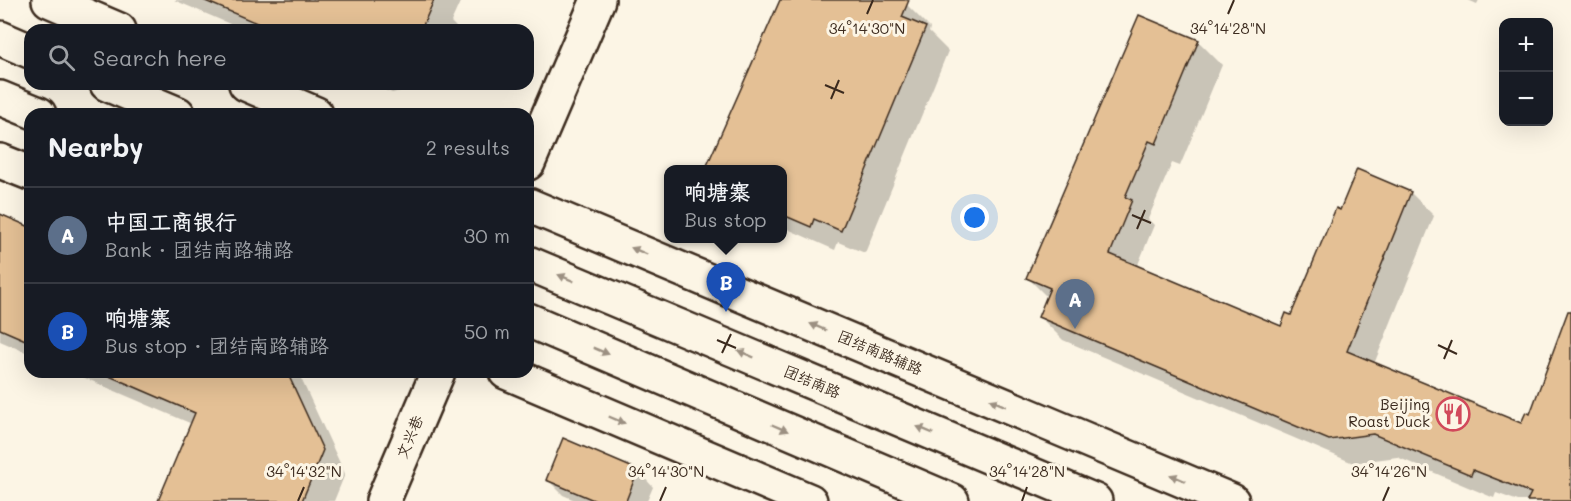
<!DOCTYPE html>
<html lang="en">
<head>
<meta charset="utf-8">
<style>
  :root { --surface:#171b24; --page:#242831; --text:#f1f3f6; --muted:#9ea1a6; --line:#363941; --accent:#d1495b }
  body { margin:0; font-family:Mali,"LXGW WenKai TC",sans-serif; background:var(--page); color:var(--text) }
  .controls { position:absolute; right:18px; top:18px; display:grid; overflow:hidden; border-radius:12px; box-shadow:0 6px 24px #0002 }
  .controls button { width:54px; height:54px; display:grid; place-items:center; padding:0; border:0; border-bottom:2px solid var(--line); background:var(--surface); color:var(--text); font:30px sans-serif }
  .you { position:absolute; left:975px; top:218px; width:21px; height:21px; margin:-15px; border:4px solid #fff; border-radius:50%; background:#1a73e8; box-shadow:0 0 0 9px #1a73e833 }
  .badge { display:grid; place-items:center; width:39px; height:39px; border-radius:50%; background:var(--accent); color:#fff; font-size:20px; font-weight:700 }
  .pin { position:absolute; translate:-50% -50px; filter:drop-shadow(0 2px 3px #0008) }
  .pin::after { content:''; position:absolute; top:32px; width:21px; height:18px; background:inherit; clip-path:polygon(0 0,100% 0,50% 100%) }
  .popup { position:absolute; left:664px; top:165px; width:123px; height:78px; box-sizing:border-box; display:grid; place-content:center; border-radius:12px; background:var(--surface); filter:drop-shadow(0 2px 4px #0005); font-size:20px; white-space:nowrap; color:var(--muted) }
  .popup b { font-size:22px; color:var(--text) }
  .popup::after { content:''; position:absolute; left:50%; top:100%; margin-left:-12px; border:12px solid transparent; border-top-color:var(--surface) }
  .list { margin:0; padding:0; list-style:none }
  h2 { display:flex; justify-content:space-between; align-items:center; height:78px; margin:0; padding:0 24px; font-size:26px }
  h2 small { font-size:20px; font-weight:400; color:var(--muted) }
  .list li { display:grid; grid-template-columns:39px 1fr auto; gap:18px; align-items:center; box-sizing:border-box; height:96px; padding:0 24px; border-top:2px solid var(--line) }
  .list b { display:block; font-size:22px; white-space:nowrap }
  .list p { margin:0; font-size:20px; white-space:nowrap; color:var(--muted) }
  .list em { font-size:20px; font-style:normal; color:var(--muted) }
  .icon { flex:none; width:33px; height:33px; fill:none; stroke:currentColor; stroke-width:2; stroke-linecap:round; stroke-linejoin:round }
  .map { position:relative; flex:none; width:1571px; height:501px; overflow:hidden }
  .search { position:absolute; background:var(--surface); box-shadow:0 6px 24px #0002; left:24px; top:24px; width:510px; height:66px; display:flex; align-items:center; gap:15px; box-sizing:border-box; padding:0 21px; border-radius:18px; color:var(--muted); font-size:22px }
  .panel { position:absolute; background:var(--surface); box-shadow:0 6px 24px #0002; left:24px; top:108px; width:510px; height:270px; border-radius:18px }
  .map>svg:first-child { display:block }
</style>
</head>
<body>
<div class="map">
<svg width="1571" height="501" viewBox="0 0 1571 501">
  <rect width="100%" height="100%" fill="#fcf5e5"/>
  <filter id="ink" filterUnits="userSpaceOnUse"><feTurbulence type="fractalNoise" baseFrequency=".0167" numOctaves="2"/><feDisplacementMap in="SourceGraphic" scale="12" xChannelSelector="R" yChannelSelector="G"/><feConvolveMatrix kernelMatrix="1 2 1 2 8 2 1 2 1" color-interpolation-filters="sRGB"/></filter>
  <g filter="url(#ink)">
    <g fill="#0003">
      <path d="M174 0H461L451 22 456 27 454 30H244Z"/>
      <path d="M782 0H895L907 5 930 28 929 32 948 51 865 253 838 242 835 250 783 227Z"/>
      <path d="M1468 0H1479L1477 4Z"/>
      <path d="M1198 41 1222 65 1180 166 1172 163 1148 219 1154 225 1137 267 1282 328 1292 317 1341 212 1411 193 1434 216 1374 364 1522 425 1530 416 1571 324V501H1518L1496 493 1494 498 1397 457 1353 463 1063 340 1040 317 1048 298 1028 278Z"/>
      <path d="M371 84H431L392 93Z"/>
      <path d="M0 216 30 229V354L0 341Z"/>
      <path d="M71 372H298L345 474 334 501H159L192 424Z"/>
      <path d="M638 471 653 487 647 501H577L563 495 548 480Z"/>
    </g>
    <g fill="#e4c095" stroke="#3b2a1e" stroke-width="1.5">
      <path d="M203 0H434L421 30H273Z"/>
      <path d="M780 0H909L902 17 926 27 841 231 814 219 811 227 783 215V170H705Z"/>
      <path d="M1139 15 1199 40 1156 144 1149 141 1125 197 1132 200 1110 254 1281 326 1286 313 1291 315 1336 208 1340 210 1357 169 1411 192 1347 351 1521 423 1526 412 1530 414 1568 311H1571V501H1527L1531 493 1473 470 1471 475 1373 434 1329 440 1038 317 1050 288 1026 278Z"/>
      <path d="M0 214 30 227V342L0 329Z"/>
      <path d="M100 372H287L323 450 302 501H158L195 413Z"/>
      <path d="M563 438 638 470 626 501H596L546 480Z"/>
    </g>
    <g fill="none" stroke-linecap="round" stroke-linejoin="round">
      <g stroke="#3b2a1e" stroke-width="38">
        <g id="minor">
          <path d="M49 0 119 30"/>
          <path d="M246 84 316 114"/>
          <path d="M0 161 30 173"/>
          <path d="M528 163 598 0"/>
          <path d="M528 205 1232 501"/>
          <path d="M506 372 810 501"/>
          <path d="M383 501 438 372"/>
        </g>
      </g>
      <g stroke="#3b2a1e" stroke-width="38">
        <g id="major">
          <path d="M0 38 30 51"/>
          <path d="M107 84 178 114"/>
          <path d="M0 98 39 114"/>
          <path d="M528 263 1095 501"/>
          <path d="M528 320 952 501"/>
        </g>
      </g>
      <use href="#minor" stroke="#fcf5e5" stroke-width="33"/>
      <use href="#major" stroke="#fcf5e5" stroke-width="33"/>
    </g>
    <defs><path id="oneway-solid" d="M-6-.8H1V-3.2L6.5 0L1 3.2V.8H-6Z" transform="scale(1.5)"/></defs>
    <g fill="#9c9082">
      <use href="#oneway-solid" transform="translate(639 251) rotate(-157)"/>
      <use href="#oneway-solid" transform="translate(566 278) rotate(-157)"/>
      <use href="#oneway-solid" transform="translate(818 327) rotate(-157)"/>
      <use href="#oneway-solid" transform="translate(601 351) rotate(23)"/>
      <use href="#oneway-solid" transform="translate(746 354) rotate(-157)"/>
      <use href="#oneway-solid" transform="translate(998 403) rotate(-157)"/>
      <use href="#oneway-solid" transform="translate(617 420) rotate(23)"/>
      <use href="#oneway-solid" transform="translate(780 428) rotate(23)"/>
      <use href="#oneway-solid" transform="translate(925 430) rotate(-157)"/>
      <use href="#oneway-solid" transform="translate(1178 478) rotate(-157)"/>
    </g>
  </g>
  <path fill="none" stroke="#3b2a1e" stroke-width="2" d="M867 14 873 0M1228 14 1234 0M825 85 844 93M831 99 839 80M1132 215 1151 223M1137 229 1145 210M717 340 736 348M1438 345 1457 354M722 353 731 334M1444 359 1452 340M298 501 304 487M660 501 666 487M1022 501 1027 487M1383 501 1389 487"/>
  <defs>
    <g id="restaurant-ring" transform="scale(1.725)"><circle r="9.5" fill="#fcf5e5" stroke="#d1495b" stroke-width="1.5"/><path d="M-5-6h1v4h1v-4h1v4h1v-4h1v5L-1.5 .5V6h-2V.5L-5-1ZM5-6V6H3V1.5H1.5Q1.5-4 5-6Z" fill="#d1495b"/></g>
  </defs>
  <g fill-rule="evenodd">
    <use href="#restaurant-ring" x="1453" y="414"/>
  </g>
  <g text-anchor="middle" stroke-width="6" stroke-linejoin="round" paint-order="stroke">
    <g font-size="15" fill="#3b2a1e" stroke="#fcf5e5">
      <text transform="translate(880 353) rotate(23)" y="5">团结南路辅路</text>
      <text transform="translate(812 382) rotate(23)" y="5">团结南路</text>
      <text transform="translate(410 437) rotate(-67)" y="5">文兴巷</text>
    </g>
    <g font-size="15" fill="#3b2a1e" stroke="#fcf5e5" text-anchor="end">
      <text x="1430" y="410">Beijing<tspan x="1430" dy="17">Roast Duck</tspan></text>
    </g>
  </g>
  <g font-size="15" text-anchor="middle" fill="#3b2a1e" stroke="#fcf5e5" stroke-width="6" stroke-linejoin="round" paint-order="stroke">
    <text x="867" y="34">34°14'30"N</text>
    <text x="1228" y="34">34°14'28"N</text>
    <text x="304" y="477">34°14'32"N</text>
    <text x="666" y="477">34°14'30"N</text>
    <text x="1027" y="477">34°14'28"N</text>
    <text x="1389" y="477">34°14'26"N</text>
  </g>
</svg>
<div class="controls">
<button>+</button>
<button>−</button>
</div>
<div class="you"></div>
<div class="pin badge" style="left:1075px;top:329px;background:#5c6f8a">A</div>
<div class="pin badge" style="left:726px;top:312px;background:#1a4fb4">B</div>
<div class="popup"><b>响塘寨</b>Bus stop</div>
<div class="search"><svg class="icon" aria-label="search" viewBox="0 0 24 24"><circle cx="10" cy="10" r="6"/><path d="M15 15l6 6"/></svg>Search here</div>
<section class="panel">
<h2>Nearby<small>2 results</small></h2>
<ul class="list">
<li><span class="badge" style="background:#5c6f8a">A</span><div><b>中国工商银行</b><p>Bank · 团结南路辅路</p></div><em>30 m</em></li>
<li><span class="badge" style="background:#1a4fb4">B</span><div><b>响塘寨</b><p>Bus stop · 团结南路辅路</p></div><em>50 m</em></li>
</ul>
</section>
</div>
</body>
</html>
